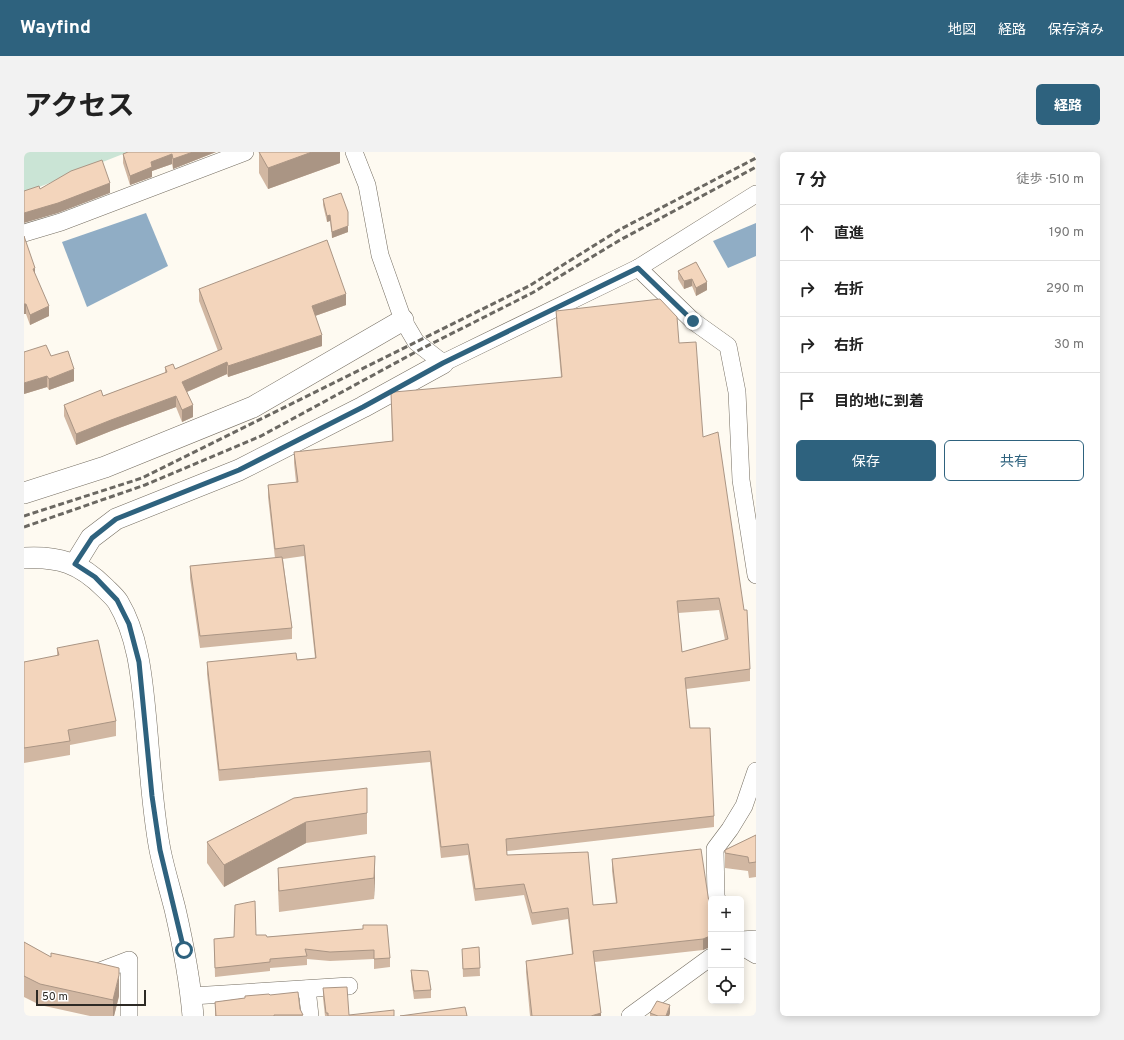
<!DOCTYPE html>
<html lang="ja">
<head>
<meta charset="utf-8">
<style>
  :root { --surface:#fff; --page:#f2f2f2; --text:#222; --muted:#767676; --line:#e0e0e0; --accent:#2e627e }
  body { margin:0; font-family:Overpass,"Noto Sans JP",sans-serif; background:var(--page); color:var(--text) }
  .controls { position:absolute; right:12px; bottom:12px; display:grid; overflow:hidden; border-radius:6px; box-shadow:0 2px 10px #0003 }
  .controls button { width:36px; height:36px; display:grid; place-items:center; padding:0; border:0; border-bottom:1px solid var(--line); background:var(--surface); color:var(--text); font:20px sans-serif }
  .scale { position:absolute; left:12px; bottom:10px; width:110px; box-sizing:border-box; padding-left:4px; border:2px solid #2d2a25; border-top:0; font-size:11px; line-height:14px; white-space:nowrap; color:#2d2a25; -webkit-text-stroke:3px #fff; paint-order:stroke }
  .stop { position:absolute; width:12px; height:12px; margin:-9px; border:3px solid #2e627e; border-radius:50%; background:#fff }
  .stop.end { background:#2e627e; border-color:#fff; box-shadow:0 1px 4px #0008 }
  .list { margin:0; padding:0; list-style:none }
  h2 { display:flex; justify-content:space-between; align-items:center; height:52px; margin:0; padding:0 16px; font-size:17px }
  h2 small { font-size:13px; font-weight:400; color:var(--muted) }
  .list li { display:grid; grid-template-columns:26px 1fr auto; gap:12px; align-items:center; box-sizing:border-box; height:56px; padding:0 16px; border-top:1px solid var(--line) }
  .list b { display:block; font-size:15px; white-space:nowrap }
  .list em { font-size:13px; font-style:normal; color:var(--muted) }
  .actions { display:flex; gap:8px; padding:12px 16px }
  .actions a { flex:1; padding:9px 0; border:1px solid var(--accent); border-radius:6px; text-align:center; font-size:14px; color:var(--accent) }
  .actions .main { background:var(--accent); color:#fff }
  .icon { flex:none; width:22px; height:22px; fill:none; stroke:currentColor; stroke-width:2; stroke-linecap:round; stroke-linejoin:round }
  .map { position:relative; flex:none; width:732px; height:864px; overflow:hidden; border-radius:6px }
  header { display:flex; align-items:center; gap:24px; box-sizing:border-box; height:56px; padding:0 20px; background:var(--accent); color:#fff }
  header strong { font-size:19px }
  nav { display:flex; gap:22px; margin-inline-start:auto; font-size:14px }
  .intro { display:flex; align-items:center; justify-content:space-between; box-sizing:border-box; height:96px; padding:0 24px }
  h1 { margin:0; font-size:28px }
  .button { padding:10px 18px; border-radius:6px; background:var(--accent); color:#fff; font-size:14px; font-weight:700 }
  main { display:flex; gap:24px; padding:0 24px }
  aside { flex:1; background:var(--surface); border-radius:6px; box-shadow:0 2px 10px #0003 }
  .map>svg:first-child { display:block }
</style>
</head>
<body>
<header>
<strong>Wayfind</strong>
<nav><a>地図</a><a>経路</a><a>保存済み</a></nav>
</header>
<div class="intro"><h1>アクセス</h1><a class="button">経路</a></div>
<main>
<div class="map">
<svg width="732" height="864" viewBox="0 0 732 864">
  <rect width="100%" height="100%" fill="#fefaf1"/>
  <path fill="#cae4d5" d="M0 0H104L0 41Z"/>
  <g fill="#90adc5">
    <path d="M122 61 144 114 63 155 38 90Z"/>
    <path d="M732 71V104L704 116 689 89Z"/>
  </g>
  <g fill="none" stroke-linecap="round" stroke-linejoin="round">
    <g stroke="#756e62" stroke-width="18">
      <g id="minor">
        <path d="M330 0 343 33 356 103 379 168 392 190 419 211 614 116 732 42"/>
        <path d="M0 81 37 70 221 0"/>
        <path d="M614 116 669 169 704 194 713 240 717 328 732 423"/>
        <path d="M693 747 692 744 691 697 706 677 720 654 732 619"/>
        <path d="M717 788 732 787"/>
        <path d="M717 794 732 803"/>
        <path d="M67 820 71 821 105 808V864"/>
        <path d="M283 837 286 864"/>
        <path d="M168 844 325 834"/>
        <path d="M606 864 687 805"/>
      </g>
    </g>
    <g stroke="#756e62" stroke-width="22">
      <g id="tertiary">
        <path d="M0 341 81 315 229 255 379 168"/>
        <path d="M0 406C35 404 56 411 81 436 85 440 91 445 94 450 115 485 118 529 122 569 126 612 128 656 136 698 140 718 146 737 151 757 159 792 166 828 169 864"/>
        <path d="M51 412 67 386 92 367 215 318 339 255 419 211"/>
      </g>
    </g>
    <use href="#minor" stroke="#fff" stroke-width="17"/>
    <use href="#tertiary" stroke="#fff" stroke-width="21"/>
    <g stroke="#6b6862" stroke-width="3" stroke-dasharray="6 3" stroke-linecap="butt">
      <path d="M0 364 118 326 505 134 595 78 732 6"/>
      <path d="M0 375 121 333 237 284 399 196 508 141 596 88 732 15"/>
    </g>
  </g>
  <g fill="#d1b7a2" fill-rule="evenodd">
    <path d="M104 0H192L149 17 148 12 128 19V25L106 33 99 11V2Z"/>
    <path d="M235 0H316V11L244 37 235 21Z"/>
    <path d="M299 47 324 80 308 86 306 69 303 70 299 53Z"/>
    <path d="M0 84 11 123 25 164 6 173 2 162Z"/>
    <path d="M672 110 683 138 672 144 668 134 660 137 654 127V119Z"/>
    <path d="M175 137 322 153 291 164 298 194 204 225 203 222 163 240 169 265 158 270 152 255 87 279 52 293 40 264V253L79 244 141 221V215L151 217 194 199 175 149Z"/>
    <path d="M532 159 655 191 679 285 726 517V529L662 537 666 576 690 664V675L483 699V703L569 753 592 751 588 719V707L687 764V795H686L679 798 571 810 577 864H506L502 820V809L548 802 544 767 508 773 500 743 451 749 444 703 417 706 406 610 195 629 183 522V510L273 508 291 506 280 404 259 407 268 476V487L176 496 166 426V414L251 406 244 345V333L272 330 270 311V300L368 289 367 242 537 225 532 170ZM695 458 701 488 658 500 654 461Z"/>
    <path d="M27 204 50 229 25 238 23 235 0 242Z"/>
    <path d="M33 496 92 569V584L46 593V603L0 611V510L33 504Z"/>
    <path d="M343 636V682L282 691 200 735 183 711V690Z"/>
    <path d="M732 683V725L725 726 724 719 701 716V698Z"/>
    <path d="M254 716 351 725 350 747 255 760 254 737Z"/>
    <path d="M339 773 366 806V815L350 817V807L306 809 283 807V813L246 816V819L191 825 190 787 232 783 243 785 339 777Z"/>
    <path d="M0 790 95 844 90 864H66L16 853 0 845Z"/>
    <path d="M455 795 456 824 439 825 438 797Z"/>
    <path d="M387 818 407 838V846L390 847 387 826Z"/>
    <path d="M299 836 325 863 370 864H301L299 846Z"/>
    <path d="M246 843 276 857 279 864H191V850L221 846V844Z"/>
    <path d="M626 861H646L645 864H626Z"/>
  </g>
  <g fill="#aa9584">
    <path d="M169 0H192L149 17V7Z"/>
    <path d="M288 0H316V11L244 37V16Z"/>
    <path d="M148 2V12L128 19V25L106 33V24L127 10Z"/>
    <path d="M86 31V41L34 61 0 71V61Z"/>
    <path d="M306 63V69L303 70V64Z"/>
    <path d="M324 74V80L308 86V80Z"/>
    <path d="M11 116V126L9 117Z"/>
    <path d="M668 127V134L660 137V129Z"/>
    <path d="M683 130V138L672 144V136Z"/>
    <path d="M322 142V153L288 165V154Z"/>
    <rect x="0" y="152" width="2" height="10"/>
    <path d="M25 154V164L6 173V163Z"/>
    <path d="M298 183V194L204 225V214Z"/>
    <path d="M203 210V222L158 242V230Z"/>
    <path d="M50 217V229L25 238V227Z"/>
    <path d="M23 224V235L0 242V231Z"/>
    <path d="M152 244V255L87 279 52 293V282L87 268Z"/>
    <path d="M169 253V265L158 270V258Z"/>
    <path d="M282 670V691L200 735V713Z"/>
    <path d="M351 704V725L350 747V726Z"/>
    <path d="M686 784V795L679 798V787Z"/>
    <path d="M95 823V844L90 864H89V848Z"/>
    <path d="M646 853V861L645 864H642Z"/>
    <path d="M577 861V864H567Z"/>
  </g>
  <g fill="#f3d5bc" stroke="#aa9584" fill-rule="evenodd">
    <path d="M104 0H169L149 7 148 2 127 10 128 15 106 24 99 2Z"/>
    <path d="M235 0H288L244 16Z"/>
    <path d="M78 8 86 31 34 51 0 61V39L15 34 16 37 47 19Z"/>
    <path d="M317 41 324 60V74L308 80 306 63 303 64 299 47Z"/>
    <path d="M0 84 11 116 9 117 25 154 6 163 2 152H0Z"/>
    <path d="M303 88 322 142 288 154 298 183 204 214 203 210 158 230 169 253 158 258 152 244 87 268 52 282 40 253 77 238 79 244 143 220 141 215 149 212 151 217 198 197 175 137Z"/>
    <path d="M672 110 683 130 672 136 668 127 660 129 654 119Z"/>
    <path d="M636 147 653 165 655 191 672 190 679 285 694 280 720 458H723L726 517 661 526 666 576H686L690 664 482 687 483 703 564 700 569 753 593 751 588 707 677 697 687 764V784H686L679 787 569 799 577 861 567 864H508L502 809 549 802 544 756 508 761 500 732 451 737 444 692 417 695 406 599 195 618 183 510 272 501 273 508 292 506 280 393 251 397 244 333 274 330 270 300 369 289 367 242 370 240 538 225 532 159ZM695 446 704 487 658 500 653 449Z"/>
    <path d="M22 193 27 204 44 199 50 217 25 227 23 224 0 231V200Z"/>
    <path d="M258 405 268 476 176 484 166 414Z"/>
    <path d="M74 488 92 569 44 578 46 589 0 596V510L35 503 33 496Z"/>
    <path d="M343 636V661L282 670 200 713 183 690 270 646Z"/>
    <path d="M732 683V710L725 711 724 705 701 701V698Z"/>
    <path d="M351 704 350 726 255 739 254 716Z"/>
    <path d="M231 749 232 783H242L243 785 339 777V773H363L366 806 350 807V798L306 800 281 797 283 804 246 807V810L191 816 190 787 210 785 211 753Z"/>
    <path d="M0 790 27 805V801L70 810 95 816V823L89 848 16 832 0 824Z"/>
    <path d="M455 795 456 816 439 817 438 797Z"/>
    <path d="M387 818 404 819 407 838 390 839Z"/>
    <path d="M323 835 325 863 370 858V864H304V861H302L299 836Z"/>
    <path d="M274 840 276 857 279 863H250V864H192L191 850 221 846V844L245 842 246 843Z"/>
    <path d="M633 849 646 853 642 864H634L626 861Z"/>
    <path d="M441 855 443 864H376Z"/>
  </g>
  <g fill="none" stroke-linecap="round" stroke-linejoin="round">
    <path stroke="#2e627e" stroke-width="5" d="M160 798 136 698 128 644 115 510 105 472 93 448 71 425 51 412 68 386 92 367 215 318 339 255 419 211 614 116 669 169"/>
  </g>
</svg>
<div class="controls">
<button>+</button>
<button>−</button>
<button><svg class="icon" aria-label="locate" viewBox="0 0 24 24"><circle cx="12" cy="12" r="6"/><path d="M12 2v4M12 18v4M2 12h4M18 12h4"/></svg></button>
</div>
<div class="scale">50 m</div>
<div class="stop" style="left:160px;top:798px"></div>
<div class="stop end" style="left:669px;top:169px"></div>
</div>
<aside>
<h2>7 分<small>徒歩 · 510 m</small></h2>
<ul class="list">
<li><svg class="icon" aria-label="ahead" viewBox="0 0 24 24"><path d="M12 20V5M6 11l6-6 6 6"/></svg><div><b>直進</b></div><em>190 m</em></li>
<li><svg class="icon" aria-label="right" viewBox="0 0 24 24"><path d="M7 20v-9h11M14 6l5 5-5 5"/></svg><div><b>右折</b></div><em>290 m</em></li>
<li><svg class="icon" aria-label="right" viewBox="0 0 24 24"><path d="M7 20v-9h11M14 6l5 5-5 5"/></svg><div><b>右折</b></div><em>30 m</em></li>
<li><svg class="icon" aria-label="arrive" viewBox="0 0 24 24"><path d="M6 21V4h12l-3 4 3 4H6"/></svg><div><b>目的地に到着</b></div></li>
</ul>
<div class="actions"><a class="main">保存</a><a>共有</a></div>
</aside>
</main>
</body>
</html>
